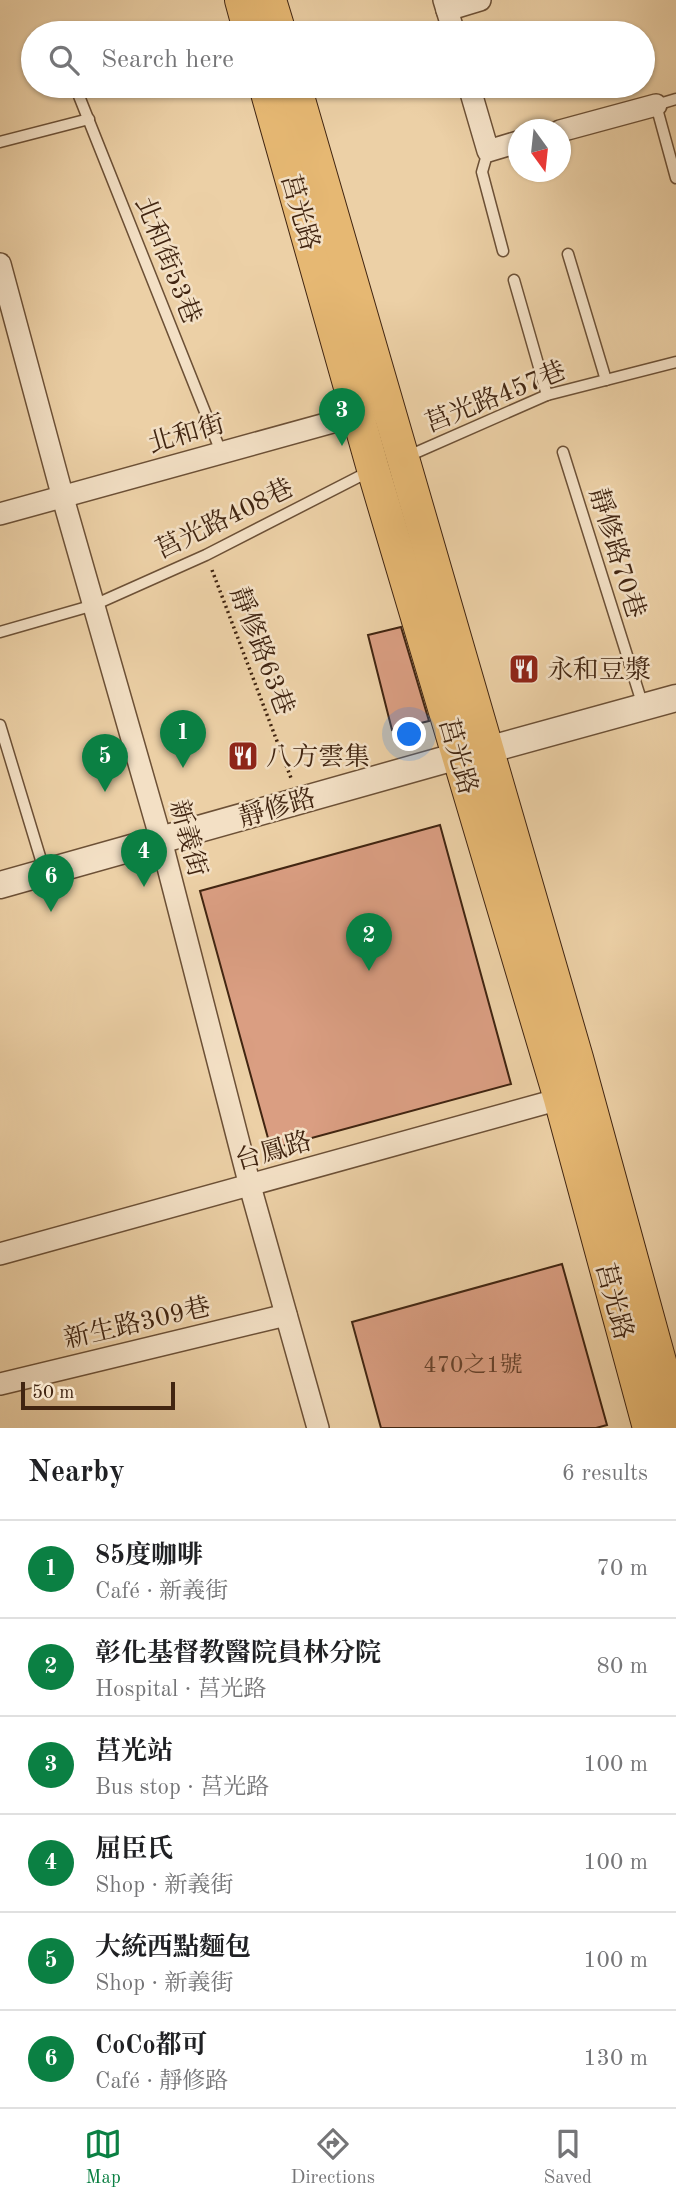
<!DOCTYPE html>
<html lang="en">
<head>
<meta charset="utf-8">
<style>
  :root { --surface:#fff; --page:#f6f6f6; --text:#202124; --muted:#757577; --line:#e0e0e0; --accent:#0b8043 }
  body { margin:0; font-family:"Old Standard TT","Noto Serif TC",serif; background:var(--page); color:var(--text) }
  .compass { position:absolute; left:508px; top:119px; width:63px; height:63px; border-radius:50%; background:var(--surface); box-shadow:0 2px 5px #0004; rotate:165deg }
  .scale { position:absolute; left:21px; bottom:18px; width:154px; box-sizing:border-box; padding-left:7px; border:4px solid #412511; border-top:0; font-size:19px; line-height:24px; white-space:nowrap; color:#412511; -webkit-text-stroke:5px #f3e0c5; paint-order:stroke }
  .you { position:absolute; left:410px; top:735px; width:24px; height:24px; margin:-18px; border:5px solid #fff; border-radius:50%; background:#1a73e8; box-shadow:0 0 0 10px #1a73e833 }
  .badge { display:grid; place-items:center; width:46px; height:46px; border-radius:50%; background:var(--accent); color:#fff; font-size:23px; font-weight:700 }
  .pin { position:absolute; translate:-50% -58px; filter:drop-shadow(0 2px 4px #0008) }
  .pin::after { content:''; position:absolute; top:37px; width:24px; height:21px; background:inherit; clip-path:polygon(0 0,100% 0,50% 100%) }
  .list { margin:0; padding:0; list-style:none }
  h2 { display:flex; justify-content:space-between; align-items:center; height:91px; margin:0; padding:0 28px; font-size:30px }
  h2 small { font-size:23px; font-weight:400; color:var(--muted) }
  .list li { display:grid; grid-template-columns:46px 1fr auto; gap:21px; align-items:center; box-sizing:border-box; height:98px; padding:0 28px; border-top:2px solid var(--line) }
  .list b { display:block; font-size:26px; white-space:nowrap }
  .list p { margin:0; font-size:23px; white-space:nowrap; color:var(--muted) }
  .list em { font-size:23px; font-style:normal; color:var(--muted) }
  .icon { flex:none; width:38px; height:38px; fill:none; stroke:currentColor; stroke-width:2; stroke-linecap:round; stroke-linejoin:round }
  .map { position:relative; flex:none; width:676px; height:1428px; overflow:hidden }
  .search { position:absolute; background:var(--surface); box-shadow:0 2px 5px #0004; left:21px; right:21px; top:21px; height:77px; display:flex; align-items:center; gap:18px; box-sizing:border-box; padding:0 24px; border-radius:38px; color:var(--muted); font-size:26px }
  .sheet { height:679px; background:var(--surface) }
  nav { display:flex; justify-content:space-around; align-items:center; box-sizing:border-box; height:98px; border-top:2px solid var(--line); background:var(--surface); font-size:19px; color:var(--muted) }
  nav a { display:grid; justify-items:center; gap:4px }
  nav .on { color:var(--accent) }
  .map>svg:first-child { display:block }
</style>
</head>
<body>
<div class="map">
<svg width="676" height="1428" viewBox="0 0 676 1428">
  <rect width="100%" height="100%" fill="#ecd0a6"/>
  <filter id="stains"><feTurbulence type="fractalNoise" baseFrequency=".00286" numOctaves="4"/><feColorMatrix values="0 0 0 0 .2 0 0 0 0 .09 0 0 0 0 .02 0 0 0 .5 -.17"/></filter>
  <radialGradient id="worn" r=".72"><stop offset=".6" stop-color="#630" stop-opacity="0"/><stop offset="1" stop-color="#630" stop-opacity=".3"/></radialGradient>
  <g fill="#da9e82" stroke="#412511" stroke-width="2">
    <path d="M401 627 429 721 392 730 368 635Z"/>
    <path d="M440 825 511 1084 271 1149 200 891Z"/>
    <path d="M562 1264 607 1425 596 1428H381L352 1322Z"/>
  </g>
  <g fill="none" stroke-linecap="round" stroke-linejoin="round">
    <g stroke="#6c5036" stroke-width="13">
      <g id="service">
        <path d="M75 86 221 452"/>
        <path d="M676 99 656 105 676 178"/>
        <path d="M0 142 89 119"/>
        <path d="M488 151 482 172 503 251"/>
        <path d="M568 254 606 380"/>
        <path d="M514 280 547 395"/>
        <path d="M563 452 643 706"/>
        <path d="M406 457 547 395 676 362"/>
        <path d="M0 632 94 605 206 555 372 470"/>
        <path d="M0 725 45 873"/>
      </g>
    </g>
    <g stroke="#6c5036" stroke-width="24">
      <g id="minor">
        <path d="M444 0 454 33"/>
        <path d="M447 10 480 0"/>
        <path d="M469 86 488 151 518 142"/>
        <path d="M560 131 656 105"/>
        <path d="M0 264 63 498 161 840 250 1186 318 1428"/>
        <path d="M0 514 369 412"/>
        <path d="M0 1254 560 1099"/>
        <path d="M0 1384 286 1315"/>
      </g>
    </g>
    <g stroke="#6c5036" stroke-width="29">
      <path id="tertiary" d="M0 885 458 756 487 750 676 698"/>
    </g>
    <g stroke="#412511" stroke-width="34">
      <g id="primary">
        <path d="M241 0 250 33"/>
        <path d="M270 0 280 33"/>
        <path d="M265 86 373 469 560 1099 649 1428"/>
        <path d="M295 86 577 1058 676 1420"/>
      </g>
    </g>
    <path stroke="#412511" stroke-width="3.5" stroke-dasharray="2 3.5" stroke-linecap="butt" d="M212 570 291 778"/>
    <use href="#service" stroke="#f3e0c5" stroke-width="10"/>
    <use href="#minor" stroke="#f3e0c5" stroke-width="21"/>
    <use href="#tertiary" stroke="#f3e0c5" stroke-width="26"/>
    <use href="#primary" stroke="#e6b873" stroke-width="32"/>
  </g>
  <defs>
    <g id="restaurant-square" transform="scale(1.575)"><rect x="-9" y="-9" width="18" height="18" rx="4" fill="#8f2418" stroke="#f3e0c5"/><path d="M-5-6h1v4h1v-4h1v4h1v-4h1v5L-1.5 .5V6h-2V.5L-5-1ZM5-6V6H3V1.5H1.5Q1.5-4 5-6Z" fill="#fff"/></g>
  </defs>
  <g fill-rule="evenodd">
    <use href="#restaurant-square" x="524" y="669"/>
    <use href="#restaurant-square" x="243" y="756"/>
  </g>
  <g text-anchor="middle" stroke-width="5" stroke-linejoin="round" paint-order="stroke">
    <g font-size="23" fill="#67432d">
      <text x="473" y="1372">470之1號</text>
    </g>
    <g font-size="26" fill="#412511" stroke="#f3e0c5">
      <text transform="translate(301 212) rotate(74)" y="9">莒光路</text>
      <text transform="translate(169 260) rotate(68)" y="9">北和街53巷</text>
      <text transform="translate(495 396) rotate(-22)" y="9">莒光路457巷</text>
      <text transform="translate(186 433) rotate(-16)" y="9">北和街</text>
      <text transform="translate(224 518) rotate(-26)" y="9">莒光路408巷</text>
      <text transform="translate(618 553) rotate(73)" y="9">靜修路70巷</text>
      <text transform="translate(263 651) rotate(69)" y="9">靜修路63巷</text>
      <text transform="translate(459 756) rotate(74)" y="9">莒光路</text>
      <text transform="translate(277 807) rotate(-16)" y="9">靜修路</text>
      <text transform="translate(189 838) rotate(75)" y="9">新義街</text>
      <text transform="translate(273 1150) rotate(-16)" y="9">台鳳路</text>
      <text transform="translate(615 1301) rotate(75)" y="9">莒光路</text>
      <text transform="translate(137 1322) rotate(-13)" y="9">新生路309巷</text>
    </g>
    <g font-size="26" fill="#412511" stroke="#f3e0c5" text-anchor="start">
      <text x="547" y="678">永和豆漿</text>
      <text x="266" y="765">八方雲集</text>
    </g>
  </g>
  <rect width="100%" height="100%" filter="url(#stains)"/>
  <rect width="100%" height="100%" fill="url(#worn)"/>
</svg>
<svg class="compass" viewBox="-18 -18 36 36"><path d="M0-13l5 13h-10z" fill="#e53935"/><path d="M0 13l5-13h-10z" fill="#757577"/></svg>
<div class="scale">50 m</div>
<div class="you"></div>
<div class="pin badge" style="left:183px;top:768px">1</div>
<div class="pin badge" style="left:369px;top:971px">2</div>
<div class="pin badge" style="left:342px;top:446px">3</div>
<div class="pin badge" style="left:144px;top:887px">4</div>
<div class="pin badge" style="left:105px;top:792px">5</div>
<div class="pin badge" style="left:51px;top:912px">6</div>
<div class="search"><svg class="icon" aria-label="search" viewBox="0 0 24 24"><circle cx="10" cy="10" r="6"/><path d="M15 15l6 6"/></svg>Search here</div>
</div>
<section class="sheet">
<h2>Nearby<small>6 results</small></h2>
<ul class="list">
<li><span class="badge">1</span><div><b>85度咖啡</b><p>Café · 新義街</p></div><em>70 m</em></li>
<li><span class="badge">2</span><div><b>彰化基督教醫院員林分院</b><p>Hospital · 莒光路</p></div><em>80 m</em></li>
<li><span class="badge">3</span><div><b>莒光站</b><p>Bus stop · 莒光路</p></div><em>100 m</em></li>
<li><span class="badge">4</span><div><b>屈臣氏</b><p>Shop · 新義街</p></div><em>100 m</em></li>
<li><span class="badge">5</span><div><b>大統西點麵包</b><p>Shop · 新義街</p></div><em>100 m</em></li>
<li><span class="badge">6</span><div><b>CoCo都可</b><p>Café · 靜修路</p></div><em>130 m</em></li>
</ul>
</section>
<nav>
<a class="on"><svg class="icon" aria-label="map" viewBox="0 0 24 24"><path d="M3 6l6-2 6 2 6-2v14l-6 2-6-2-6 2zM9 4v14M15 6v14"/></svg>Map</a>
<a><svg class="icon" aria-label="directions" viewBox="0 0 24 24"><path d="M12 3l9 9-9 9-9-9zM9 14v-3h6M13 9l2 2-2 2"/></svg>Directions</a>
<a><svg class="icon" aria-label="saved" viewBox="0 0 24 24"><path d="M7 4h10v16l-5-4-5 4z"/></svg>Saved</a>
</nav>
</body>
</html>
